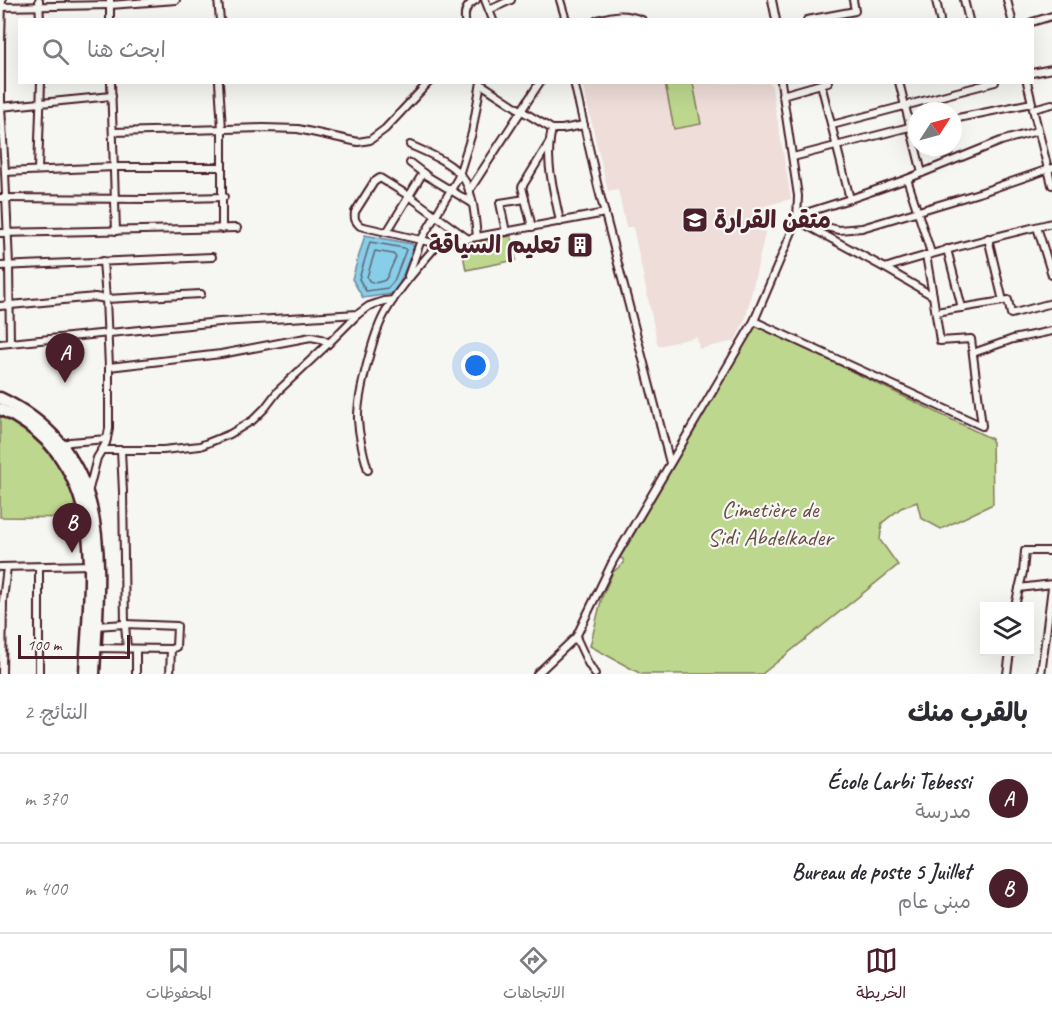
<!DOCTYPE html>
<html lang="ar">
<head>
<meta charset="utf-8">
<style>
  :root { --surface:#fff; --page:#f7f7f7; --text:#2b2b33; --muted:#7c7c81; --line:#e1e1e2; --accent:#4a1f2b }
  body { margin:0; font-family:Caveat,"Playpen Sans Arabic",sans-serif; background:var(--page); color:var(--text); direction:rtl }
  .controls { position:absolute; right:18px; bottom:18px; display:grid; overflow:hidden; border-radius:0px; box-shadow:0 6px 24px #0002 }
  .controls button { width:54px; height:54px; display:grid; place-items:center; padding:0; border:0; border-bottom:2px solid var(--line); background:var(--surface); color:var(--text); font:30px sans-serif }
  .compass { position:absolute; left:908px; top:102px; width:54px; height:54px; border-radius:50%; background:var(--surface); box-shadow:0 6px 24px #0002; rotate:54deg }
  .scale { position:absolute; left:18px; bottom:15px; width:112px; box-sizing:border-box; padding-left:6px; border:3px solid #4a1f2b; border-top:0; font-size:16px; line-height:21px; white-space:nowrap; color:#4a1f2b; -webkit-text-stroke:4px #f6f6f2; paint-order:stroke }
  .you { position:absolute; left:476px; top:366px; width:21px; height:21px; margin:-15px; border:4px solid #fff; border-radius:50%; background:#1a73e8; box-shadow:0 0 0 9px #1a73e833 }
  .badge { display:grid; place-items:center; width:39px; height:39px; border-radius:50%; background:var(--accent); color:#fff; font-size:20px; font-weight:700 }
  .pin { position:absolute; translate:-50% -50px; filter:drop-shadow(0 2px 3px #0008) }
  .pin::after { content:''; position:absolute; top:32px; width:21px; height:18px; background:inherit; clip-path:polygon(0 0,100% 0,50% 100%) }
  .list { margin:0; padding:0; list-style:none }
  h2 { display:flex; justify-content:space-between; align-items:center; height:78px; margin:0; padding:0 24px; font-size:26px }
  h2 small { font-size:20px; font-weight:400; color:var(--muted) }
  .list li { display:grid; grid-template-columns:39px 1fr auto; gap:18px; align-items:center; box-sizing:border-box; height:90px; padding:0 24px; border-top:2px solid var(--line) }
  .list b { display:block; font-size:22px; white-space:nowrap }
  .list p { margin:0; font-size:20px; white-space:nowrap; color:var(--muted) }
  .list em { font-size:20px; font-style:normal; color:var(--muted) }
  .icon { flex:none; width:33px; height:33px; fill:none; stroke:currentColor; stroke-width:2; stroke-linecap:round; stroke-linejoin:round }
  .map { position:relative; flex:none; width:1052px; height:674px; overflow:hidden; direction:ltr }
  .search { position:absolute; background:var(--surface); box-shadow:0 6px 24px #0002; left:18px; right:18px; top:18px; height:66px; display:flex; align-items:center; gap:15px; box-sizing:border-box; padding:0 21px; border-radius:0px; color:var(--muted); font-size:22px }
  .sheet { height:258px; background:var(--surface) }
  nav { display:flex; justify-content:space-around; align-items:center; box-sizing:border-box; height:84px; border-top:2px solid var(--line); background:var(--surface); font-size:16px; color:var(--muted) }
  nav a { display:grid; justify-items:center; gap:3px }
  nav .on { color:var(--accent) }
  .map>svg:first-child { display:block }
</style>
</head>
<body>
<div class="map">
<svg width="1052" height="674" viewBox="0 0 1052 674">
  <rect width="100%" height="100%" fill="#f6f6f2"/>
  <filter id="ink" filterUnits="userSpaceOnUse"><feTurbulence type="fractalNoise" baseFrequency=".0167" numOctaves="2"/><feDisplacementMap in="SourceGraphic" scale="12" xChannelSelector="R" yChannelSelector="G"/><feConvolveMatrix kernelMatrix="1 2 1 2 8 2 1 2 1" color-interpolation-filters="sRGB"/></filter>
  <g filter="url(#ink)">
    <path fill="#eeddd9" d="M582 83H771L791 199 764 206 765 233 746 317 735 341 699 349 697 337 658 346 633 227H626L618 189 608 191Z"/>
    <g fill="#bdd78e" stroke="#847b5c" stroke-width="1.5">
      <path d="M665 83H693L701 124 674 129Z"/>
      <path d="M511 236 516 260 466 270 461 244Z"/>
      <path d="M756 325 992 439 993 504 941 529 921 518 917 502 901 508 882 523 880 540 898 565 762 674H641L590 646 602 597 613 572 624 563 623 559 620 558Z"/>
      <path d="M0 416C33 434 58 457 75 492 79 500 81 510 84 518L0 517Z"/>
    </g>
    <path fill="#87cee8" stroke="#6f889c" stroke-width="1.5" d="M365 235 412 244 414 247 399 285 391 294 363 298 352 279Z"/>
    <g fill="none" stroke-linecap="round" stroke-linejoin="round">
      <g stroke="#626577" stroke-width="1.5">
        <path d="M370 242 404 248 406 250 394 281 388 288 366 291 359 279Z"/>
        <path d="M375 251 393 254 396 257 387 277 385 280C377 283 370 285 367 277Z"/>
      </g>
      <g stroke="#4a1f2b" stroke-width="10">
        <g id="street">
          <path d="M2 0 1 42V107L5 172 9 265 10 343"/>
          <path d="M39 0 40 20"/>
          <path d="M110 0V20"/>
          <path d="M218 0 220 20"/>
          <path d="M485 0 493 20"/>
          <path d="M560 0 566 20"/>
          <path d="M772 0 776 20"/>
          <path d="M936 0 940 20"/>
          <path d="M964 0 969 20"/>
          <path d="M1007 0 1012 20"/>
          <path d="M0 7 110 5 176 0"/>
          <path d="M489 10 511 0"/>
          <path d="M465 20C464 9 468 5 476 0"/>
          <path d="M597 20C615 15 624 13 642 20"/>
          <path d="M807 20 855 11 853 0"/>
          <path d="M1032 22 1052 16"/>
          <path d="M1032 73 1052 69"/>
          <path d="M111 82 116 231"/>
          <path d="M219 82 222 129V229"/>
          <path d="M574 82 598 187 670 463"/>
          <path d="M899 82 922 173"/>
          <path d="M481 84 522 111 552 129H562L584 125"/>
          <path d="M821 84 850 199"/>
          <path d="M782 95 828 82"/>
          <path d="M1052 104 1033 109 1052 185"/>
          <path d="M0 107 112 96"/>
          <path d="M953 119 1032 103 1027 82"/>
          <path d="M832 125 995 82"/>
          <path d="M552 129C544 162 554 189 560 222"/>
          <path d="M113 132 263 128 298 129 358 142 370 140 385 129 429 82"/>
          <path d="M410 145C428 153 454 163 465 181 474 197 475 219 477 237"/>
          <path d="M793 157 917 125"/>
          <path d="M410 163 427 176 472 203"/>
          <path d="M38 170 41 82"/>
          <path d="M5 172 114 167H222"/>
          <path d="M907 179 931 253"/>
          <path d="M469 191 540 82"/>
          <path d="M0 198 147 199 224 197"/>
          <path d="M796 216 850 199 907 179 1001 141 1037 131"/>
          <path d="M797 220 885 268C940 250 996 237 1052 223"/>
          <path d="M805 222 839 230 862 228 982 192 1052 168"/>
          <path d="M532 227 522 187 549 143"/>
          <path d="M1037 227 1052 275"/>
          <path d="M387 232 423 173"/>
          <path d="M506 232 500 203 525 199"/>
          <path d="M0 233 237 228"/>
          <path d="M468 239 409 196 380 178 374 182 355 212C354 219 355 221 360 226L438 244 477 237 605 213"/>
          <path d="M947 249 962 308"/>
          <path d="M926 255 933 296"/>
          <path d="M0 266 212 257"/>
          <path d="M408 276 421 240 458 178 472 133 481 82"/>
          <path d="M1003 301 1008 300 1011 314 1052 303"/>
          <path d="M0 306 95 297 106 299 103 261"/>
          <path d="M936 312 1003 301 988 238"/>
          <path d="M754 321 982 426 971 339 940 341 933 296 885 268"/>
          <path d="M0 344 219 322 358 314"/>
          <path d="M973 353 1013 339 1052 331"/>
          <path d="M109 367 221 354 311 337 321 339 329 343"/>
          <path d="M60 446 70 442 107 439"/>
          <path d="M101 450H163L200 446 230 434 253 420 265 408 278 391 329 343 358 314 369 306 384 301 393 300"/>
          <path d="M121 450 123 492 125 624 127 649"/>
          <path d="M368 470C363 453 359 437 358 420 357 396 373 334 385 313 399 288 419 266 438 244"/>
          <path d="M88 493 97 458 106 443 109 429V367L106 299 201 294"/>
          <path d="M0 567 92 565"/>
          <path d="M1019 588 1052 584"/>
          <path d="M1015 606 1023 572 1025 551H1052"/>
          <path d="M96 626 125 624 177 626 176 647 171 649 170 674"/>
          <path d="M576 637 588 663 595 674"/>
          <path d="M93 648 171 649"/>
          <path d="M2 674 3 600 7 567"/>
          <path d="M39 674V567"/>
          <path d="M136 674V649"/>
          <path d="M537 674 576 637 613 561 754 321 797 220 798 196 781 82"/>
          <path d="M1007 674 1010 652"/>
          <path d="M1041 674 1052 587"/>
        </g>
      </g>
      <g stroke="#4a1f2b" stroke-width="15">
        <g id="primary">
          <path d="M0 398C118 454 99 566 94 674"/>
          <path d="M0 409C18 417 35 429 49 443 106 507 88 595 85 674"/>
        </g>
      </g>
      <use href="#street" stroke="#f6f6f2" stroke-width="6"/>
      <use href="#primary" stroke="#f6f6f2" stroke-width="10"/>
    </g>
  </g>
  <defs>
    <g id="school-square" transform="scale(1.35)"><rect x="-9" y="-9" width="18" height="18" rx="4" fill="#4a1f2b" stroke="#f6f6f2"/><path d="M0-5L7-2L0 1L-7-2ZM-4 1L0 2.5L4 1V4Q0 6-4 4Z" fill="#fff"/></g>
    <g id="building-square" transform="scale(1.35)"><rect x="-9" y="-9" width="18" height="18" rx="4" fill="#4a1f2b" stroke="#f6f6f2"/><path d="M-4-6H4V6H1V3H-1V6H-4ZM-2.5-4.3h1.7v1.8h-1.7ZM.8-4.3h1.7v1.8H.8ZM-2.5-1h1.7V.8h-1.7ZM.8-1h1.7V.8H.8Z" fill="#fff"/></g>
  </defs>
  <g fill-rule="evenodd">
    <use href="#school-square" x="695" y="220"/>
    <use href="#building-square" x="580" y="245"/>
  </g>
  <g text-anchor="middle" stroke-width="4.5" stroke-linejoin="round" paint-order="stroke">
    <g font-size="24" font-weight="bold" fill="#4a1f2b" stroke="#f6f6f2" text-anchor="start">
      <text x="714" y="228">متقن القرارة</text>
      <text x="560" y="253" text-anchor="end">تعليم السياقة</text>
    </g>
    <g font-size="24" fill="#674d44" stroke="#f6f6f2">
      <text x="770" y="517">Cimetière de<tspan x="770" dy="28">Sidi Abdelkader</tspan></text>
    </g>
  </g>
</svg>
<div class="controls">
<button><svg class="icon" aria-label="layers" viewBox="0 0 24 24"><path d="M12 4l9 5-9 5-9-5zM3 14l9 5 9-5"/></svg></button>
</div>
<svg class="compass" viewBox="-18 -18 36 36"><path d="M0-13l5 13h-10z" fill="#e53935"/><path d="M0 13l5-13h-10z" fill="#7c7c81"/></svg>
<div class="scale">100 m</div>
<div class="you"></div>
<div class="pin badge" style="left:65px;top:383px">A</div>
<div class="pin badge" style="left:72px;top:553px">B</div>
<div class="search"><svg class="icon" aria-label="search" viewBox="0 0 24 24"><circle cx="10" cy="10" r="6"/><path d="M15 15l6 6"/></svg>ابحث هنا</div>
</div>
<section class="sheet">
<h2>بالقرب منك<small>النتائج: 2</small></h2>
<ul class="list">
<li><span class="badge">A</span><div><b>École Larbi Tebessi</b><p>مدرسة</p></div><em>370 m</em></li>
<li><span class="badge">B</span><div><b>Bureau de poste 5 Juillet</b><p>مبنى عام</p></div><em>400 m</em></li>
</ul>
</section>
<nav>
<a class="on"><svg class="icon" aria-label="map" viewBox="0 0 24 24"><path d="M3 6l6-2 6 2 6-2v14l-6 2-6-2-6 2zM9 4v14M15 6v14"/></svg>الخريطة</a>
<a><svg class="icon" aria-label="directions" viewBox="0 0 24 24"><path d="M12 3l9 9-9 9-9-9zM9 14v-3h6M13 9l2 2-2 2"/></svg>الاتجاهات</a>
<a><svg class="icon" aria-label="saved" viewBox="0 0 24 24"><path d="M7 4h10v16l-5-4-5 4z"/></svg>المحفوظات</a>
</nav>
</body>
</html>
